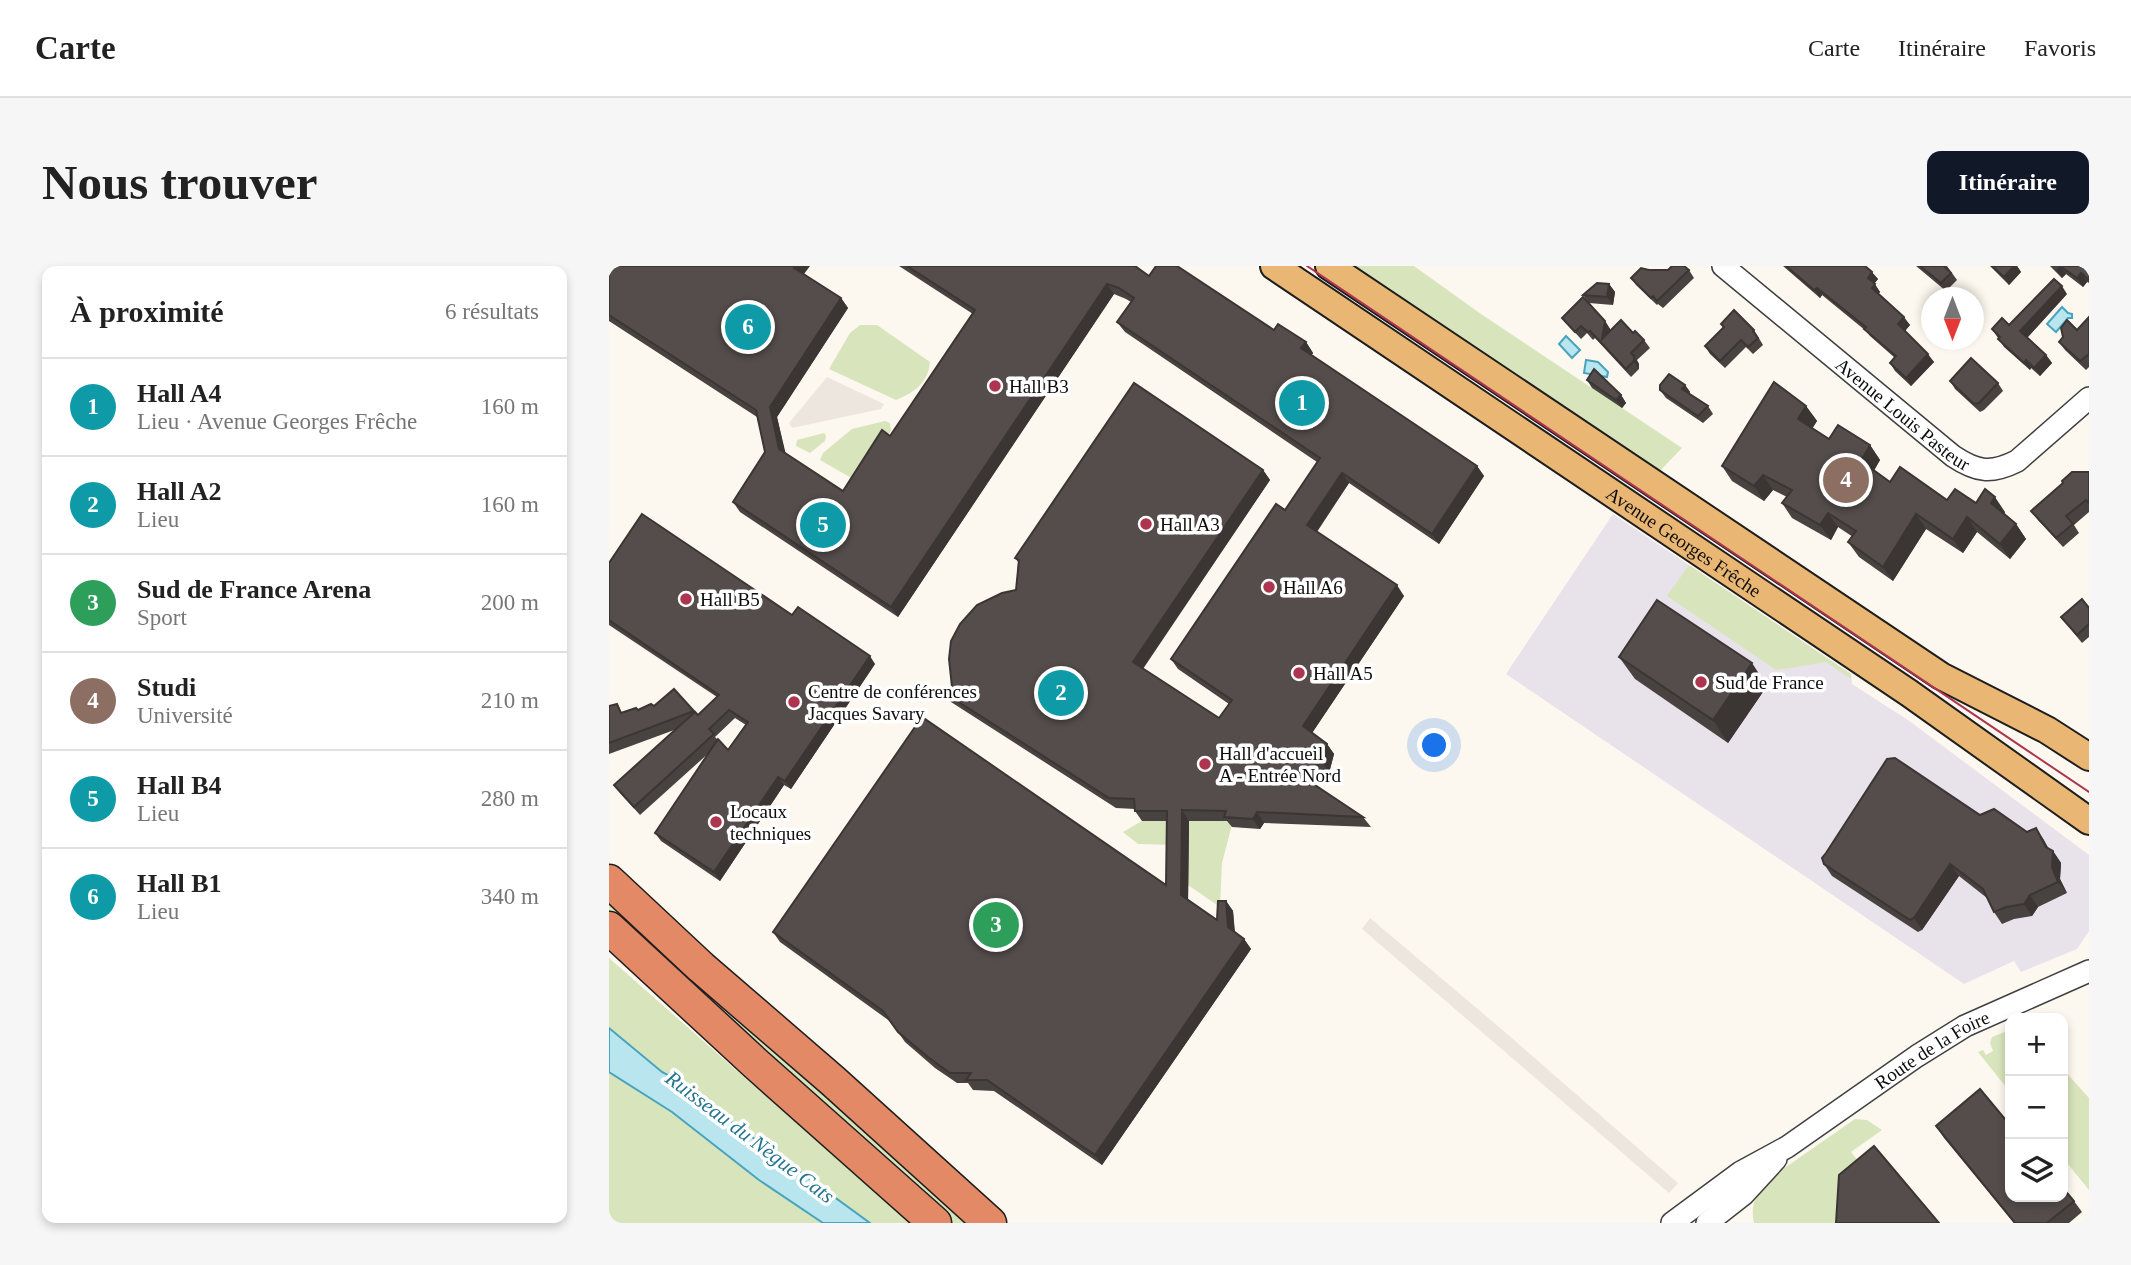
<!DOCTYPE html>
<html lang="fr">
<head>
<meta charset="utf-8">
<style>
  :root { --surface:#fff; --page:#f6f6f6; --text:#222; --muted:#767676; --line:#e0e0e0; --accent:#111827 }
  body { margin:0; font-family:Georgia,serif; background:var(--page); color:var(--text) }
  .controls { position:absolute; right:21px; bottom:21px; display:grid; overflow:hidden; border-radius:14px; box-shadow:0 4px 10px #0003 }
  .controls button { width:63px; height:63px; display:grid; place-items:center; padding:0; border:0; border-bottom:2px solid var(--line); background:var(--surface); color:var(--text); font:35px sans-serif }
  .compass { position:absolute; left:1312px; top:21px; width:63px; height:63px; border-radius:50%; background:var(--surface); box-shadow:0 4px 10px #0003; rotate:180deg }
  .you { position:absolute; left:826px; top:480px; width:24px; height:24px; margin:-18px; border:5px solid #fff; border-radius:50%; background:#1a73e8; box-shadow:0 0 0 10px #1a73e833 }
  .badge { display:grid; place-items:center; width:46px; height:46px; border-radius:50%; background:var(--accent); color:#fff; font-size:23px; font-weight:700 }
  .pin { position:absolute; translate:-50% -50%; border:4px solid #fff; box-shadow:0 2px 7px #0006 }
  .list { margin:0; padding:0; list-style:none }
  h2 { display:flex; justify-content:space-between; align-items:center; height:91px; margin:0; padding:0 28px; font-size:30px }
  h2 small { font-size:23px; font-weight:400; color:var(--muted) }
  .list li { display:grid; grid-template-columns:46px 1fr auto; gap:21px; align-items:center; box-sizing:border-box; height:98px; padding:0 28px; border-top:2px solid var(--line) }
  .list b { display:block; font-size:26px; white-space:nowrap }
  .list p { margin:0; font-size:23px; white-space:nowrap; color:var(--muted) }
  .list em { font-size:23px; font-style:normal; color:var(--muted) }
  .icon { flex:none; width:38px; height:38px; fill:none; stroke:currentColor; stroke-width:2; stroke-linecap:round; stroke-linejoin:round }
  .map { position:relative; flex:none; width:1480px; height:957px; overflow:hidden; border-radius:14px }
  header { display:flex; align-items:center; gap:42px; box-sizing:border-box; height:98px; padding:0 35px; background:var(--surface); border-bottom:2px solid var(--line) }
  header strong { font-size:33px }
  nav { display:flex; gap:38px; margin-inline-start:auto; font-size:24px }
  .intro { display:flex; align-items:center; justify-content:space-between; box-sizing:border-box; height:168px; padding:0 42px }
  h1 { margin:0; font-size:49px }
  .button { padding:18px 32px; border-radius:14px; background:var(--accent); color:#fff; font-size:24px; font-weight:700 }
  main { display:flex; gap:42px; padding:0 42px }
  aside { flex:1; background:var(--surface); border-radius:14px; box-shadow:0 4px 10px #0003 }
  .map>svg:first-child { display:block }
</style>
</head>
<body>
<header>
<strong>Carte</strong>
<nav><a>Carte</a><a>Itinéraire</a><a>Favoris</a></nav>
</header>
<div class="intro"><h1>Nous trouver</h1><a class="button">Itinéraire</a></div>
<main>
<aside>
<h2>À proximité<small>6 résultats</small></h2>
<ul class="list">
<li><span class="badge" style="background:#0f9aa8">1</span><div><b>Hall A4</b><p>Lieu · Avenue Georges Frêche</p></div><em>160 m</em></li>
<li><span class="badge" style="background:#0f9aa8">2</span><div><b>Hall A2</b><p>Lieu</p></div><em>160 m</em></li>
<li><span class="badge" style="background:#2e9e5b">3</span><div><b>Sud de France Arena</b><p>Sport</p></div><em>200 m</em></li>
<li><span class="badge" style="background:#8d6e63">4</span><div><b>Studi</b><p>Université</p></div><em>210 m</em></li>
<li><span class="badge" style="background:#0f9aa8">5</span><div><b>Hall B4</b><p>Lieu</p></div><em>280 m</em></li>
<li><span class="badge" style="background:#0f9aa8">6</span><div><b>Hall B1</b><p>Lieu</p></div><em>340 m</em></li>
</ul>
</aside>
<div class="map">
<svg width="1480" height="957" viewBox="0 0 1480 957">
  <rect width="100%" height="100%" fill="#fdf8ef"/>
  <path fill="#e8e2eb" d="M1004 248 1242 408 1243 418 1299 454 1480 589V665L1468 683 1412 706 1405 695 1355 718 897 408Z"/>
  <g fill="#d8e4bc">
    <path d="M734 0H805L872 48 1073 182 1045 211Z"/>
    <path d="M251 59H268L321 96C319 117 306 126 287 134L220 103 241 67Z"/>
    <path d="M276 155 281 157 282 165 244 213 211 194 214 187 243 163Z"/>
    <path d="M215 167 217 170 216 175 201 187 187 180 188 174Z"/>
    <path d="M1080 299 1242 408V413L1217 396 1167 404 1058 330Z"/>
    <path d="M533 555H565V579L529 578 514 566Z"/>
    <path d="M580 555H624L613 597 611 641 579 619Z"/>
    <path d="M0 630 365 957H338L0 656Z"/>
    <path d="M0 692 301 957H261L110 847 81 821 53 806 0 762Z"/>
    <path d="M1401 764V826L1369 786 1374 784 1377 789 1384 785 1381 777 1383 771Z"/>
    <path d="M1454 803 1480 832V924L1454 892Z"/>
    <path d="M0 806 63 846 150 914 214 957H0Z"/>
    <path d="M1246 853 1258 854 1273 864 1242 886 1257 905 1236 957H1145C1141 940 1147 927 1158 914Z"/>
  </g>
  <g fill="#ede6de">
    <path d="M218 111 275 138 272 143 183 162 180 157Z"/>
    <path d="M761 652 890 761 1069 917 1065 922 1060 927 753 663Z"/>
  </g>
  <g fill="#b9e5ef" stroke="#48a4be" stroke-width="2">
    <path d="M1453 41 1459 47 1463 48V52H1459L1447 66 1438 58Z"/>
    <path d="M957 70 971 84 963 92 950 78Z"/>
    <path d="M977 94 989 96 999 106 998 111 975 107Z"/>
    <path d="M0 762 53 806 81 821 110 847 261 957H214L150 914 63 846 0 806Z"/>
  </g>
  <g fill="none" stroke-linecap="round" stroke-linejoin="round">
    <g stroke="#404040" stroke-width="24">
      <g id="minor">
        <path id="s1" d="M1114 0 1344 190C1368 206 1382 208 1408 195L1480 132"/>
        <path id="s2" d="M1063 957 1132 906 1178 881 1308 790 1356 760 1480 705"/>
        <path d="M1098 957 1135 928 1167 893"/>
      </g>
    </g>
    <g stroke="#1e1e1e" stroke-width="30">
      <g id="major">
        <path id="s3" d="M665 0 1300 427 1480 555"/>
        <path d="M720 0 1332 410 1438 464 1480 491"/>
      </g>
    </g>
    <g stroke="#1e1e1e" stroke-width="35">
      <g id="highway">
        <path d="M0 615 92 701 224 815 381 957"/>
        <path d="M0 662 146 797 326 957"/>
      </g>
    </g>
    <use href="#minor" stroke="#fff" stroke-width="21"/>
    <use href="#major" stroke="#e9b773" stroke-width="26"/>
    <use href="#highway" stroke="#e48966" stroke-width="32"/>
    <path stroke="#ad3550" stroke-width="2" d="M698 0 1480 526"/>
  </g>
  <g fill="#484240" fill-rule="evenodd">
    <path d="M0 0 195 8 232 32 239 42 168 151 176 187 234 225 281 170 364 48 290 0H526L540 10 665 64 697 76 704 87 702 89 868 200 875 210 830 278 740 217 708 266 795 330 703 467 718 478 725 488 720 507 703 517 754 551 762 561 655 557 651 563 623 561 618 555H580L579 634 608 654 617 635 624 645 626 666 635 673 642 683 493 899 385 825 364 824 359 817H348L326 802 296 776 282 756 171 676 164 666 557 619 558 555H533L526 545V543L507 542 342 436 334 426 343 421 407 324 409 296 406 292 654 204 661 214 534 403 610 452 620 438 569 403 562 393 676 244 708 196 516 66 508 56 522 36 517 33 505 28 289 351 131 246 124 236 156 186 148 151 0 55Z"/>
    <path d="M1174 0H1256L1269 13 1265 18 1271 26 1269 28 1301 59 1296 65 1325 96 1302 120 1286 105 1281 97 1286 92 1261 70 1257 65 1213 29 1211 32Z"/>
    <path d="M1307 0H1338L1348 14 1337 25Z"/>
    <path d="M1381 0H1408L1412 6 1400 19Z"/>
    <path d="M1441 0H1480V17L1478 16 1474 21 1457 8 1453 12Z"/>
    <path d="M1040 4H1080L1085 12 1054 42 1049 38 1048 39 1027 19 1022 12Z"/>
    <path d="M1000 18 1006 26 1004 39 980 37 996 55 1001 63V66L1024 67 1035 74 1041 82 1028 94 1030 98V103L1022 111 986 72 984 74 978 67 972 73 959 59 953 52 979 36 974 29Z"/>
    <path d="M1458 28 1418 72 1437 89 1443 97 1431 110 1422 102 1421 104 1395 81 1383 63 1400 59Z"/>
    <path d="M1480 51V101L1477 104 1456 84 1450 76 1468 64Z"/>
    <path d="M1112 58 1145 64 1154 79 1144 88 1137 81 1116 102 1101 88 1096 80 1114 62Z"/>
    <path d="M978 114 1012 129 1017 137 1013 142 983 122Z"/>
    <path d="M1341 115 1389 117 1394 125 1375 144 1371 146 1346 123Z"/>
    <path d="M1076 119 1081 126 1080 128 1099 140 1104 148 1094 157 1057 132 1051 124Z"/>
    <path d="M1197 140 1208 155 1203 162 1220 173 1261 179 1271 194 1265 204 1281 216 1338 234 1367 237 1396 246 1395 248 1407 258 1417 273 1401 293 1368 266 1354 287 1317 263 1284 315 1250 291 1239 276 1244 271 1229 261 1222 274 1183 252 1173 237 1178 231 1164 224 1155 235 1123 215 1113 200Z"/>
    <path d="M1480 206V246L1465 259 1470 267 1454 281 1429 254 1422 245Z"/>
    <path d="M0 297 183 349 266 398 182 523 175 519 111 615 52 575 46 567 102 485 31 549 11 527 5 519 68 463 0 488V440L14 447 45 440 65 423 89 449 108 431 0 359ZM126 452 137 459 119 484 106 471Z"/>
    <path d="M1480 342V371L1473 377 1452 351Z"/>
    <path d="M1010 391 1158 420 1119 477 1026 413Z"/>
    <path d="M1371 549 1418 566 1427 562 1440 583 1444 585 1452 597 1451 613 1458 627 1429 641 1423 650 1405 653 1393 658 1385 646 1378 632 1350 610 1313 664 1309 666 1223 610 1215 598Z"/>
    <path d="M1327 860 1465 935 1473 946 1460 957H1405L1335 872Z"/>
  </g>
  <g fill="#3b3634">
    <path d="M186 0H201L192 12 185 2Z"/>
    <path d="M1405 0H1408L1412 6 1400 19 1395 11Z"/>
    <path d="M1451 0 1457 8 1453 12 1447 4Z"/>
    <path d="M1263 6 1269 13 1264 19 1259 12Z"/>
    <path d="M1472 7 1478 16 1474 21 1468 12Z"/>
    <path d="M498 18 505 28 289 351 282 341Z"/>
    <path d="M1000 18 1006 26 1004 39 998 31Z"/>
    <path d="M1266 18 1271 26 1268 30 1263 22Z"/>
    <path d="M1453 20 1458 28 1417 73 1411 65Z"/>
    <path d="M1208 22 1213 29 1211 32 1205 24Z"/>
    <path d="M232 32 239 42 168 151 178 193 170 183 161 141Z"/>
    <path d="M1295 51 1301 59 1295 66 1289 58Z"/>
    <path d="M996 55 1001 63 999 81 993 73Z"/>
    <path d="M697 76 704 87 700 93 692 82Z"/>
    <path d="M1319 88 1325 96 1302 120 1297 112Z"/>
    <path d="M1437 89 1443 97 1431 110 1425 102Z"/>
    <path d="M1025 90 1030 98V103L1025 95Z"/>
    <path d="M1417 94 1422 102 1421 104 1415 97Z"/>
    <path d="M1076 119 1081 126 1078 130 1073 123Z"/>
    <path d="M1012 129 1017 137 1013 142 1007 134Z"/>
    <path d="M1197 140 1208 155 1200 168 1189 153Z"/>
    <path d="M1261 179 1271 194 1262 210 1252 195Z"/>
    <path d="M868 200 875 210 830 278 823 268Z"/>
    <path d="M654 204 661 214 531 406 524 396Z"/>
    <path d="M733 207 740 217 705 269 698 259Z"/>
    <path d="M1154 209 1164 224 1155 235 1145 220Z"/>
    <path d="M1386 231 1396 246 1392 252 1382 237Z"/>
    <path d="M1219 247 1229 261 1222 274 1211 259Z"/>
    <path d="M1307 248 1317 263 1284 315 1274 301Z"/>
    <path d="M1358 251 1368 266 1354 287 1344 273Z"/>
    <path d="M1407 258 1417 273 1401 293 1391 278Z"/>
    <path d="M788 319 795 330 701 470 694 460Z"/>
    <path d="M261 390 266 398 182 523 176 515Z"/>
    <path d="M1143 397 1158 420 1119 477 1104 454Z"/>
    <path d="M718 478 725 488 720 507 713 496Z"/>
    <path d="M169 511 175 519 111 615 105 606Z"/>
    <path d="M573 544 580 555 579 639 572 629Z"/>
    <path d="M648 546 655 557 651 563 644 553Z"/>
    <path d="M1427 562 1435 574 1443 590 1444 585 1452 597 1451 613 1458 627 1449 616 1443 601 1437 581Z"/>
    <path d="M1341 598 1350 610 1313 664 1305 652Z"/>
    <path d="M1421 629 1429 641 1423 650 1415 638Z"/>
    <path d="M617 635 624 645 626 672 619 661Z"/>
    <path d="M635 673 642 683 493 899 486 889Z"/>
  </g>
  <g fill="#544d4b" stroke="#3b3634" stroke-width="2">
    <path d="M0 0H186L185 2 232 32 161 141 170 183 234 225 273 164 281 170 366 44 298 0H526L540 10 547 0H568L665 64 669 58 697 76 692 82 868 200 823 268 733 207 698 259 788 319 694 460 718 478 713 496 691 509 754 551 648 546 644 553 615 551 617 545 573 544 572 629 608 654 609 635H617L619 661 635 673 486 889 378 814H357L362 807H341L319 791 289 766 274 745 164 666 313 451 557 619 558 545H526L525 533 500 532 334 426 343 421 340 393 342 375 351 358 368 339 393 327 407 324 410 294 406 292 525 117 654 204 524 396 610 452 623 434 562 393 667 238 676 244 711 192 508 56 525 32 510 22 498 18 282 341 124 236 156 186 147 144 0 49Z"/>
    <path d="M1063 0H1075L1080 4 1048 35 1044 30 1042 32 1022 12 1032 2 1040 4H1059Z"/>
    <path d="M1177 0H1256L1263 6 1259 12 1266 18 1263 22 1295 51 1289 58 1319 88 1297 112 1281 97 1287 90 1255 63 1257 61 1208 22 1205 24Z"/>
    <path d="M1311 0H1335L1342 7 1332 17Z"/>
    <path d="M1383 0H1405L1395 11Z"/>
    <path d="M1451 0H1480V14L1472 7 1468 12Z"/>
    <path d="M1445 13 1453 20 1411 65 1437 89 1425 102 1417 94 1415 97 1389 73 1391 71 1383 63 1393 52 1400 59Z"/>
    <path d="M988 17 1000 18 998 31 974 29Z"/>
    <path d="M974 31 996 55 993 73 1012 54 1024 67 1026 65 1035 74 1022 87 1025 90V95L1017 103 981 65 979 66 972 60 966 66 953 52Z"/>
    <path d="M1125 44 1145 64 1144 65 1149 72 1139 81 1132 74 1111 95 1096 80 1115 61 1112 58Z"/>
    <path d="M1480 51V88L1471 95 1450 76 1454 71 1452 62 1458 54 1468 64Z"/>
    <path d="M1362 92 1389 117 1370 137 1365 138 1341 115Z"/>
    <path d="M985 103 1012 129 1007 134 978 114Z"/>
    <path d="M1060 108 1076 119 1073 123 1099 140 1089 150 1051 124V119Z"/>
    <path d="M1165 116 1197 140 1189 153 1220 173 1229 159 1261 179 1252 195 1281 216 1291 201 1338 234 1346 223 1367 237 1376 223 1386 231 1382 237 1407 258 1391 278 1358 251 1344 273 1307 248 1274 301 1239 276 1247 265 1219 247 1211 259 1173 237 1183 224 1154 209 1145 220 1113 200Z"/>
    <path d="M1463 206H1480V237L1477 234 1457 250 1464 258 1447 272 1422 245 1454 217 1453 215Z"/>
    <path d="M33 248 183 349 189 341 261 390 176 515 169 511 105 606 46 567 109 473 119 484 139 456 120 444 100 463 105 468 25 541 5 519 86 446 89 449 110 429 0 354V297Z"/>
    <path d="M1473 333 1480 342V358L1468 369 1452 351Z"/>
    <path d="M1048 334 1143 397 1104 454 1010 391Z"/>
    <path d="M65 423 85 445 0 477V440L8 438 12 447 27 442 29 444 42 438 45 440Z"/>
    <path d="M1286 492 1371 549 1385 543 1418 566 1427 562 1437 581 1444 585 1443 601 1449 616 1421 629 1415 638 1397 641 1385 646 1374 623 1341 598 1305 652 1301 654 1215 598 1213 592 1217 587 1278 493Z"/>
    <path d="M1371 823 1401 859V931H1454V922L1465 935 1438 957H1406L1327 860Z"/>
    <path d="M1265 880 1330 957H1227L1230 909Z"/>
  </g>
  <g fill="#ad3550" stroke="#fff" stroke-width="2.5">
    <circle cx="386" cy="120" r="7"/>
    <circle cx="537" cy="258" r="7"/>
    <circle cx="660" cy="321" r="7"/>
    <circle cx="77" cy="333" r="7"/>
    <circle cx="690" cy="407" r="7"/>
    <circle cx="1092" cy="416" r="7"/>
    <circle cx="185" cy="436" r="7"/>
    <circle cx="596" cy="498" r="7"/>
    <circle cx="107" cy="556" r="7"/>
  </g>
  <g text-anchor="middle" stroke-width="7" stroke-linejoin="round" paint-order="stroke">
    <g font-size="19" fill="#0d0d0d" stroke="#fff" text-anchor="start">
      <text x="400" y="127">Hall B3</text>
      <text x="551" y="265">Hall A3</text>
      <text x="674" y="328">Hall A6</text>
      <text x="91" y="340">Hall B5</text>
      <text x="704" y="414">Hall A5</text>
      <text x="1106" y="423">Sud de France</text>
      <text x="199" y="432">Centre de conférences<tspan x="199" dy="22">Jacques Savary</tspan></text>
      <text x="610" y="494">Hall d'accueil<tspan x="610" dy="22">A - Entrée Nord</tspan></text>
      <text x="121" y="552">Locaux<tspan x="121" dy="22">techniques</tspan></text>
    </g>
    <g font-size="19" fill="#0d0d0d" stroke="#fff">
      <text dy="7" stroke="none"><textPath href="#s1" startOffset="233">Avenue Louis Pasteur</textPath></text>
      <text dy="7" stroke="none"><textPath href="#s3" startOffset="494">Avenue Georges Frêche</textPath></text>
      <text dy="7" stroke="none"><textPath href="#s2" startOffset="313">Route de la Foire</textPath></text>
    </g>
    <g font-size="21" font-style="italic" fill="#247591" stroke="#fff">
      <text transform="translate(141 871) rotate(37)" y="7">Ruisseau du Nègue Cats</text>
    </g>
  </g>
</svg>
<div class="controls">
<button>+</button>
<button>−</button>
<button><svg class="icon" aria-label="layers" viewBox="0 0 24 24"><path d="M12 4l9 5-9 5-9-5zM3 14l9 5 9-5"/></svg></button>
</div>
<svg class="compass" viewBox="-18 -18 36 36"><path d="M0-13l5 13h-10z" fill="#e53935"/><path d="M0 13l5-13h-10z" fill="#767676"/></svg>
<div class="you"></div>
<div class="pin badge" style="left:693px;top:137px;background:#0f9aa8">1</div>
<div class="pin badge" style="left:452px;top:427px;background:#0f9aa8">2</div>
<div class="pin badge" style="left:387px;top:659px;background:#2e9e5b">3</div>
<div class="pin badge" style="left:1237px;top:214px;background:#8d6e63">4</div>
<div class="pin badge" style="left:214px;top:259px;background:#0f9aa8">5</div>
<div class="pin badge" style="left:139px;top:61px;background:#0f9aa8">6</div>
</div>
</main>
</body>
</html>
